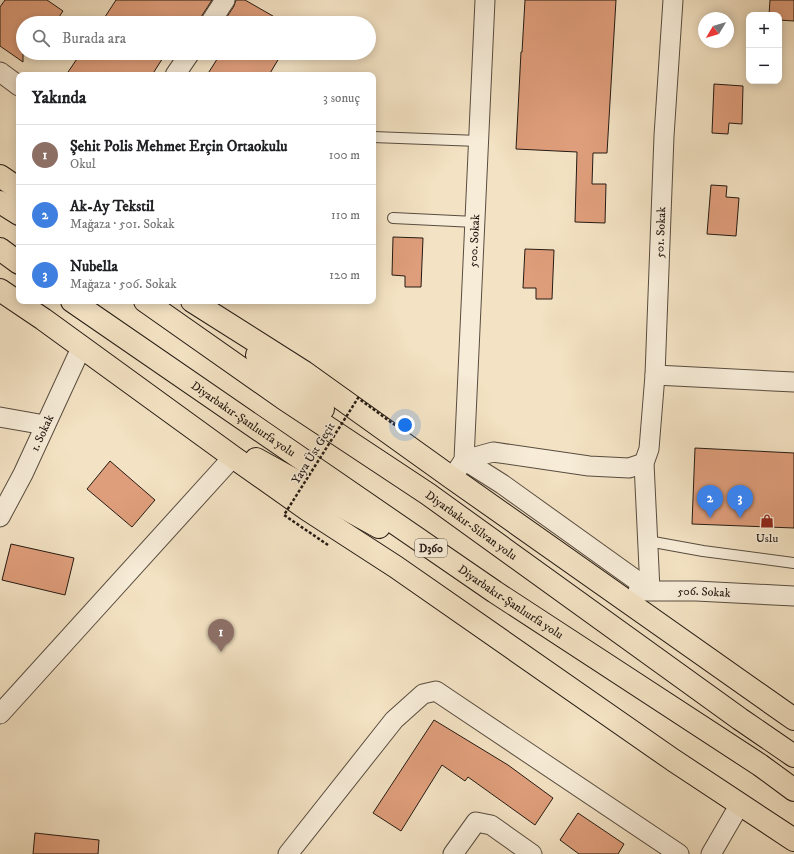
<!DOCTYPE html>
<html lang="tr">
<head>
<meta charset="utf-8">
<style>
  :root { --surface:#fff; --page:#f6f6f6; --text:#202124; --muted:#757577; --line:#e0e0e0; --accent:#d93025 }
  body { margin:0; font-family:"IM FELL DW Pica",serif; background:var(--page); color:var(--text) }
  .controls { position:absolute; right:12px; top:12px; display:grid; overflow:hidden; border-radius:8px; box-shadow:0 2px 10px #0003 }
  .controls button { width:36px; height:36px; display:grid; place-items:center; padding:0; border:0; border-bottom:1px solid var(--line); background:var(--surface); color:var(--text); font:20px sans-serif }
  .compass { position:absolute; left:698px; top:12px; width:36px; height:36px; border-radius:50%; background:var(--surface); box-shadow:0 2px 10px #0003; rotate:232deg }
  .you { position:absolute; left:405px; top:425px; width:14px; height:14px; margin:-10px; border:3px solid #fff; border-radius:50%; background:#1a73e8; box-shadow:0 0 0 6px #1a73e833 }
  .badge { display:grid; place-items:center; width:26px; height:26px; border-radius:50%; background:var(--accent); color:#fff; font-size:13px; font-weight:700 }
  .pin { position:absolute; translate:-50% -33px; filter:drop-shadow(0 1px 2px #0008) }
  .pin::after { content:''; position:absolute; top:21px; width:14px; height:12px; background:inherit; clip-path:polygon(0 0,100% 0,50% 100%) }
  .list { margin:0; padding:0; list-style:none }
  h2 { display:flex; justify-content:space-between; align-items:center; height:52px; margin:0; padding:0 16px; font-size:17px }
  h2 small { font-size:13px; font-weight:400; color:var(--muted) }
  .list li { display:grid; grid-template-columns:26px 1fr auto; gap:12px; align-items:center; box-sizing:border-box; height:60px; padding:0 16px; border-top:1px solid var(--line) }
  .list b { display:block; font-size:15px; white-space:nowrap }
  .list p { margin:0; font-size:13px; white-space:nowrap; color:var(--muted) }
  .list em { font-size:13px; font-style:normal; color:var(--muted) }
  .icon { flex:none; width:22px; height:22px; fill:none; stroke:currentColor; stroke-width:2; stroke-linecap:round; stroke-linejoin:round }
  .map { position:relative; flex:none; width:794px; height:854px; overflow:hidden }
  .search { position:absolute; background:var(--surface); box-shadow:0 2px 10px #0003; left:16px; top:16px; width:360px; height:44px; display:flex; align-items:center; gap:10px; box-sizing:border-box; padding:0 14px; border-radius:22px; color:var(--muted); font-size:15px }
  .panel { position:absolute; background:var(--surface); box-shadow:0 2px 10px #0003; left:16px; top:72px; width:360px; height:232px; border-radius:8px }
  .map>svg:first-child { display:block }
</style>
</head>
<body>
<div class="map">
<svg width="794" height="854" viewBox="0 0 794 854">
  <rect width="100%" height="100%" fill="#f3e2c3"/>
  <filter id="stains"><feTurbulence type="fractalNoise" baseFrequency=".005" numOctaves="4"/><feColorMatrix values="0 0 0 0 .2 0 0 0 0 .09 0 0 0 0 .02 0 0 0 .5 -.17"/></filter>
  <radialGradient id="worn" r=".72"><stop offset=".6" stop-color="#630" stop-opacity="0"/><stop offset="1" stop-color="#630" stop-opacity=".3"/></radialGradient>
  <g fill="#df9e7b" stroke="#251a13">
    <path d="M5 0H47L63 11 55 23H23V62L0 46V7Z"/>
    <path d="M116 0H212L201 17 199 23H101Z"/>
    <path d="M236 0H245L285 23H223L234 6Z"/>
    <path d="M525 0H616L607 153H593L592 184H606L605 223 575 222 577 152 516 149 521 52H522Z"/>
    <path d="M770 0H794V21L779 20V15H769Z"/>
    <path d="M81 53H166L152 75H66Z"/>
    <path d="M221 53H282L269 75H207Z"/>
    <path d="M714 84 743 86 742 124 729 123 728 134 712 133Z"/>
    <path d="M711 185 727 186 726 197 739 198 736 236 707 234Z"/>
    <path d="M393 237 423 238 421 287H405V276L392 275Z"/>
    <path d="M525 249 554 250 552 299H536V288H523Z"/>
    <path d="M695 448 794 453V528L692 524Z"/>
    <path d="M110 461 155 500 132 527 87 489Z"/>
    <path d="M11 544 74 558 65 595 2 580Z"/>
    <path d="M434 720 508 765 553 798 535 825 468 777 465 781 442 765 401 831 373 813Z"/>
    <path d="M578 813 624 844 618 854H579L560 840Z"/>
    <path d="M35 833 99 840 98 854H33Z"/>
  </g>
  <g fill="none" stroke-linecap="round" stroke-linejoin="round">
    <g stroke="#584c3f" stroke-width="12">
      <g id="lane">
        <path d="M373 137 479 141"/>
        <path d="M393 218 475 222"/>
        <path d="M648 541 703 551 794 563"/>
      </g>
    </g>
    <g stroke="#584c3f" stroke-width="21">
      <g id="street">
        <path d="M210 23 225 0"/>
        <path d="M0 72 19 86"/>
        <path d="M175 75 190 53"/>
        <path d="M655 375 794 382"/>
        <path d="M0 417 45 425"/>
        <path d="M464 460 502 484 650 590"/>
        <path d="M464 460 493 452 589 466 629 468 644 463"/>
        <path id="s1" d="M452 478 464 460 485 0"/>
        <path id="s2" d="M0 517 23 474 82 346"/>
        <path id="s3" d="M650 590 644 463 649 449 655 375 664 136 673 0"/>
        <path id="s4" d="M638 591H696L794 596"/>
        <path d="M0 714 233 457"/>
        <path d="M288 854 394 720 423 694 436 691 679 854"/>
        <path d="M453 854 476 822 491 825 532 854"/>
        <path d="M711 854 740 804"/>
      </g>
    </g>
    <g stroke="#251a13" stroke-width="24">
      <g id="highway">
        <path d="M0 176 19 189"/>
        <path d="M0 202 19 214"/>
        <path d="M0 249 19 263"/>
        <path d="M0 290 43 319 233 457 308 510 396 567 673 760 794 840"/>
        <path id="s5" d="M72 301 495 592 760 765 794 790"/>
        <path id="s6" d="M145 301 283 398 428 494 740 719 794 756"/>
        <path d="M192 301 304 372 452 478 794 719"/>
        <path d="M257 355 323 409"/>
        <path d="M256 459 379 527"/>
      </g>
    </g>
    <use href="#lane" stroke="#f7ecd8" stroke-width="10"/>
    <use href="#street" stroke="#f7ecd8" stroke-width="19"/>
    <use href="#highway" stroke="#f3e2c3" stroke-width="22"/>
    <path stroke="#251a13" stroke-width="2.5" stroke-dasharray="3 2" stroke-linecap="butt" d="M328 545 284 515 358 398 399 428"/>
  </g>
  <defs>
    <g id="shop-bare" transform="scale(1.08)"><path d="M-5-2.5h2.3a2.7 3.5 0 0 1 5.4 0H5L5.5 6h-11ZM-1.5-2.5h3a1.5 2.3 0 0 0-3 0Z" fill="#8f2418" stroke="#f7ecd8" stroke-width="2.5" paint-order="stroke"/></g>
  </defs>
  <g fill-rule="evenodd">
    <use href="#shop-bare" x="767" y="521"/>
  </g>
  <g text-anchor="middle" stroke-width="3" stroke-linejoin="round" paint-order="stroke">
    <rect fill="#f7ecd8" stroke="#64594e" stroke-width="1" x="415" y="539" width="32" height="18" rx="3"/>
    <g font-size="11" font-weight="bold" fill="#251a13">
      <text x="431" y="552">D360</text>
    </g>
    <g font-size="12" fill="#251a13" stroke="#f7ecd8">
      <text dy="4" stroke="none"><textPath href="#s3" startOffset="359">501. Sokak</textPath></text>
      <text dy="4" stroke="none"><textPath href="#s1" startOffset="241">500. Sokak</textPath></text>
      <text dy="4" stroke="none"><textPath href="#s5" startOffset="208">Diyarbakır-Şanlıurfa yolu</textPath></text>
      <text dy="4" stroke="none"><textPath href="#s2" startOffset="94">1. Sokak</textPath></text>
      <text transform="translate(313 453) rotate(-58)" y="4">Yaya Üst Geçit</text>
      <text dy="4" stroke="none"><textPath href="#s6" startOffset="396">Diyarbakır-Silvan yolu</textPath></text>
      <text dy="4" stroke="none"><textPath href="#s4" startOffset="66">506. Sokak</textPath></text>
      <text dy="4" stroke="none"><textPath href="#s5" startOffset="532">Diyarbakır-Şanlıurfa yolu</textPath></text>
    </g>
    <g font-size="12" fill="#251a13" stroke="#f7ecd8">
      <text x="767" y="542">Uslu</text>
    </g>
  </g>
  <rect width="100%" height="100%" filter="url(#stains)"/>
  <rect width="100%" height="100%" fill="url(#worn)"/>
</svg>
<div class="controls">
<button>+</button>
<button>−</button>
</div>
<svg class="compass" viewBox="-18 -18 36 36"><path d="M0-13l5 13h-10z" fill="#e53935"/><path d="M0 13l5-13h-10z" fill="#757577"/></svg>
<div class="you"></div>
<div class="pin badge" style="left:221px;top:652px;background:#8d6e63">1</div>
<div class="pin badge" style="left:710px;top:518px;background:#3f7fe0">2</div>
<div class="pin badge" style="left:740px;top:518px;background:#3f7fe0">3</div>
<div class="search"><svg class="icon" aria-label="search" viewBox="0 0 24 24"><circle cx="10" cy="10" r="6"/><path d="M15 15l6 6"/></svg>Burada ara</div>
<section class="panel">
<h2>Yakında<small>3 sonuç</small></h2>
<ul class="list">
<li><span class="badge" style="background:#8d6e63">1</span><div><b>Şehit Polis Mehmet Erçin Ortaokulu</b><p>Okul</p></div><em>100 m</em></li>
<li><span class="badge" style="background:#3f7fe0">2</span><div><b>Ak-Ay Tekstil</b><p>Mağaza · 501. Sokak</p></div><em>110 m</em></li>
<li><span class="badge" style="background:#3f7fe0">3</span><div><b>Nubella</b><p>Mağaza · 506. Sokak</p></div><em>120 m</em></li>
</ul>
</section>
</div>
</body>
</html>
